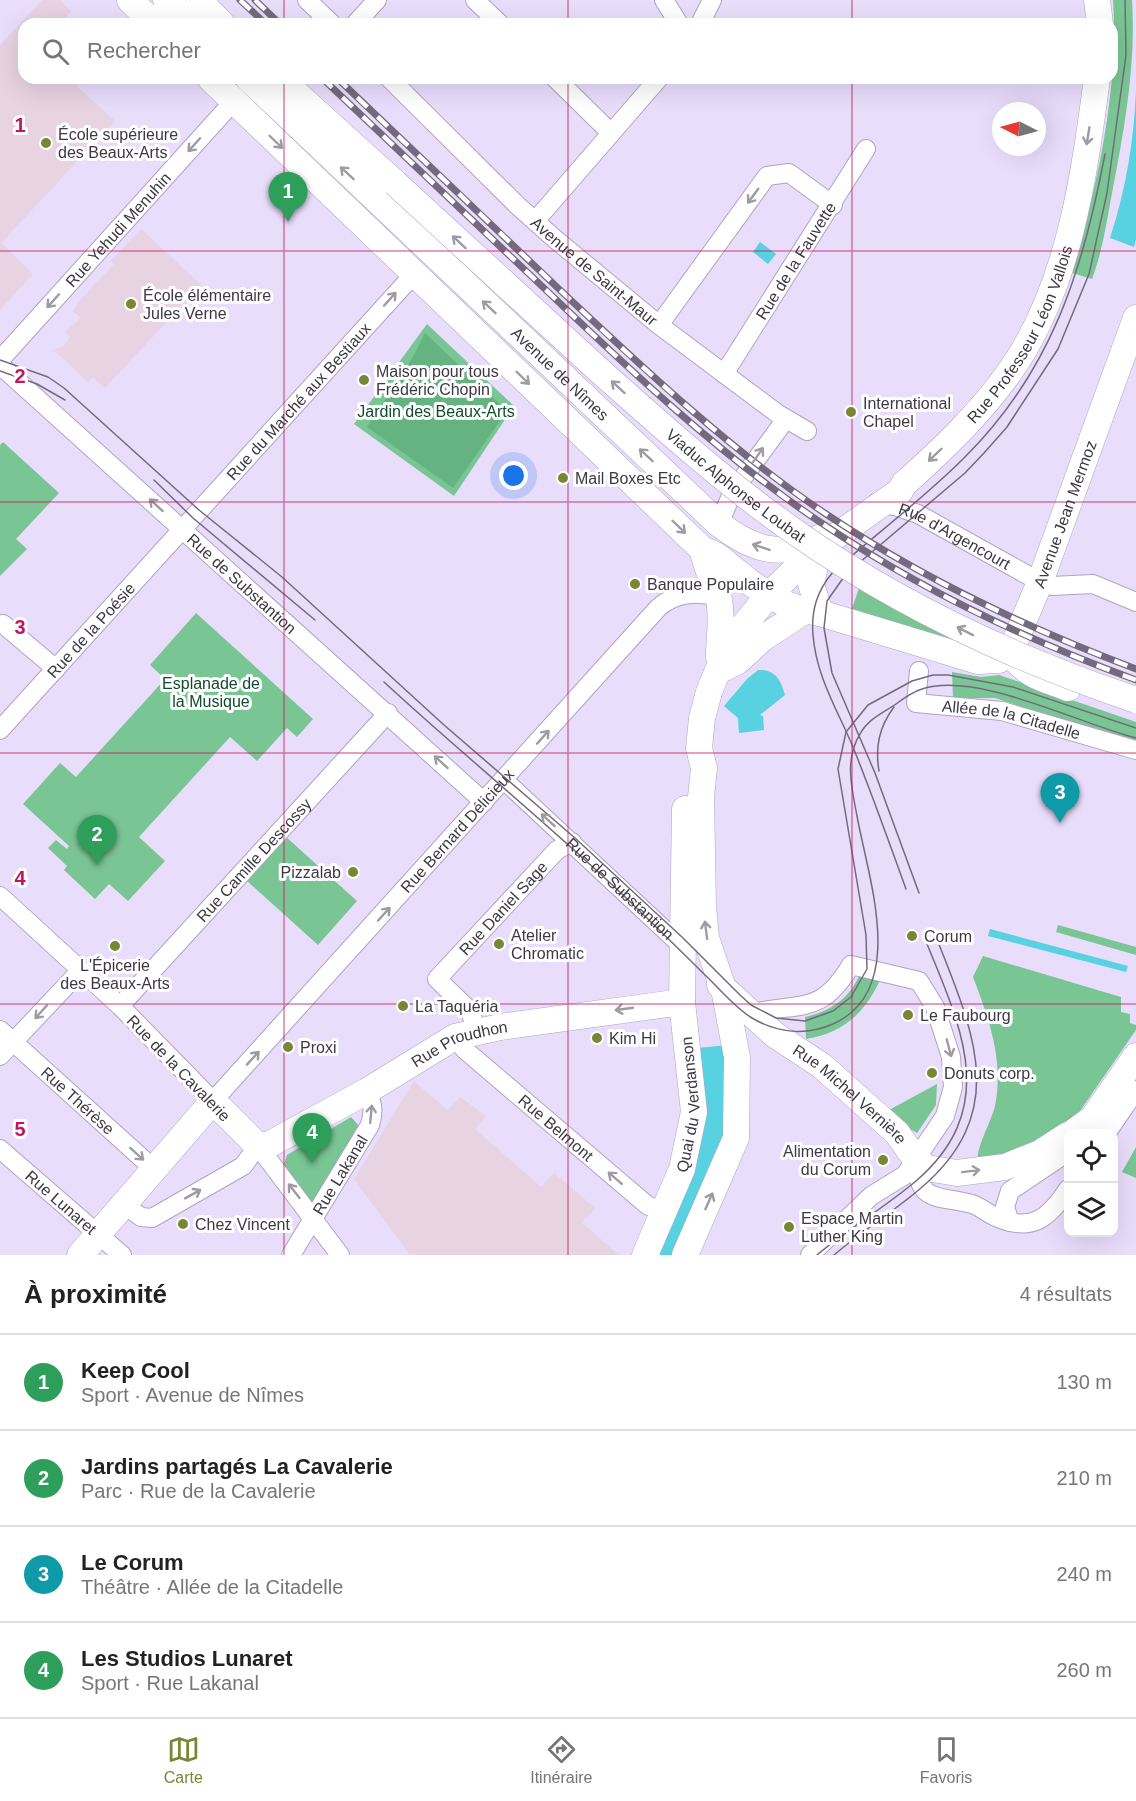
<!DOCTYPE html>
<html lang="fr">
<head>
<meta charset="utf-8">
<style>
  :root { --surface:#fff; --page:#f2f2f2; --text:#222; --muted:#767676; --line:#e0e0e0; --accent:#798634 }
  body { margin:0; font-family:Arial,sans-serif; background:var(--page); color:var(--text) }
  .controls { position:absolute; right:18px; bottom:18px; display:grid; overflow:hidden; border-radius:12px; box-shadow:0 6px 24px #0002 }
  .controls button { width:54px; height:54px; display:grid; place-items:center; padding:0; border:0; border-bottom:2px solid var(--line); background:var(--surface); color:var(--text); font:30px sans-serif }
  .compass { position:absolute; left:992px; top:102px; width:54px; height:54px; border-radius:50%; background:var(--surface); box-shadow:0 6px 24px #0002; rotate:276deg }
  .you { position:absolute; left:514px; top:476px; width:21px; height:21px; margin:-15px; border:4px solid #fff; border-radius:50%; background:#1a73e8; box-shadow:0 0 0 9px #1a73e833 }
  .badge { display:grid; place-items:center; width:39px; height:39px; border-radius:50%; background:var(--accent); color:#fff; font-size:20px; font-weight:700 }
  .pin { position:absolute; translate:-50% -50px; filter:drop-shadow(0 2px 3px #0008) }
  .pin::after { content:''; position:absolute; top:32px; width:21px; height:18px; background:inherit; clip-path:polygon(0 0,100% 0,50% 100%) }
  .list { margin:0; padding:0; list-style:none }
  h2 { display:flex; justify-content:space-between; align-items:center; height:78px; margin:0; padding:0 24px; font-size:26px }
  h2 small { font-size:20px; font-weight:400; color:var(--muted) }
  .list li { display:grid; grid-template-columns:39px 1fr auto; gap:18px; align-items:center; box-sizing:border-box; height:96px; padding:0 24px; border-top:2px solid var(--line) }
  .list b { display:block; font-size:22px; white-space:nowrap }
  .list p { margin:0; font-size:20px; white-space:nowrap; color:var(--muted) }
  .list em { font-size:20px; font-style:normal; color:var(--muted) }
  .icon { flex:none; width:33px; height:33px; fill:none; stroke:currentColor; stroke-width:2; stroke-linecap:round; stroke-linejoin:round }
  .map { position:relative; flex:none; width:1136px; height:1255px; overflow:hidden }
  .search { position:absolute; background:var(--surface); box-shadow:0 6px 24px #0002; left:18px; right:18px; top:18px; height:66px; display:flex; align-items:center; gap:15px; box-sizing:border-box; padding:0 21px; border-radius:18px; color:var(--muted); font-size:22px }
  .sheet { height:462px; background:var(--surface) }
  nav { display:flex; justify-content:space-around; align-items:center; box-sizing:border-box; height:84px; border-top:2px solid var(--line); background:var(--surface); font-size:16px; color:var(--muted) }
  nav a { display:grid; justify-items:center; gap:3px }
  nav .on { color:var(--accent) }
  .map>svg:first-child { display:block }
</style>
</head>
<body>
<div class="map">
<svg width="1136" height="1255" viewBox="0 0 1136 1255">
  <rect width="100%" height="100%" fill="#e9ddfc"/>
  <g fill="#e7d3e2">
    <path d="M42 0H60L71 11 60 24H24V78H68L115 121 1 243 33 274 0 310V45Z"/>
    <path d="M141 229 201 285 105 388 93 377 88 382 55 351 49 352 64 346 70 336 65 332 81 318 73 311 83 297 114 264 111 261Z"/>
    <path d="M414 1081 447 1110 460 1097 486 1116 475 1129 541 1187 554 1173 575 1191 595 1208 582 1223 619 1255H410L354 1179Z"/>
  </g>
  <g fill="#7ac594">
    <path d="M1113 0H1132C1136 63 1125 126 1113 188 1107 219 1103 250 1092 279L1072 273C1097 186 1119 91 1113 0Z"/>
    <path d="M427 324 514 406 454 496 354 424Z"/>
    <path d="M3 442 59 493 16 539 27 549 0 576V445Z"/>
    <path d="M862 580 982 646 957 645 851 611Z"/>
    <path d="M196 613 313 719 297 737 287 728 257 761 230 737 139 837 165 861 128 901 109 884 95 899 64 870 67 866 48 848 56 840 67 849 69 846 23 804 60 763 76 777 165 679 150 665Z"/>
    <path d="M952 672 981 677 999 675 1136 722V744L995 698H953Z"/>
    <path d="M285 836 357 901 318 945 246 880Z"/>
    <path d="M1058 925 1136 947V955L1056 932Z"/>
    <path d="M983 956 1121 997V1012L1130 1014V1023L1136 1025V1030L1071 1124 1007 1156 978 1159C976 1149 992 1119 995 1106 1004 1060 989 1019 973 977Z"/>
    <path d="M860 974 880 980C865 1013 843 1033 806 1039L805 1017C831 1011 849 999 860 974Z"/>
    <path d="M937 1084 936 1105 917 1133 898 1122 889 1110Z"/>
    <path d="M351 1117 360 1127 313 1205 283 1167 287 1155Z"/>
    <path d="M1136 1147V1178L1122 1172Z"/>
  </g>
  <path fill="#64b380" d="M425 333 507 411 453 488 367 427 413 357Z"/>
  <g fill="#58d1e1">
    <path d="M1136 90V239L1134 247 1110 238C1126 189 1134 141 1136 90Z"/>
    <path d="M760 242 776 254 768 264 753 252Z"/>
    <path d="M758 670C775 669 781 680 785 695L760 715 763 716 764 730 739 733 738 718 724 706 747 679Z"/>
    <path d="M990 929 1128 966 1126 972 988 936Z"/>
    <path d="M728 1045 729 1126 680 1255H654L697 1048Z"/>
  </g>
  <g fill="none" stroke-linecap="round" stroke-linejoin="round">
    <g stroke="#afa3c0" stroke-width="20">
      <g id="street">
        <path d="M307 0 332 24"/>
        <path d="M475 0 500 24"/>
        <path d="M664 0 679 24"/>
        <path d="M355 24 377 0"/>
        <path d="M700 24 712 0"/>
        <path id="s1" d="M389 78 518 206 555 239 659 325 778 414 807 431"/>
        <path d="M555 78 611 133"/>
        <path d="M536 220 659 78"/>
        <path d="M659 325 767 176 789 173 833 205"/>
        <path id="s2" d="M0 360 233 102"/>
        <path id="s3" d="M0 365 484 802"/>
        <path id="s4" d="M724 374 866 149"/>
        <path id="s5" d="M876 503 895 506 918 514 1040 582 1052 586 1093 584 1136 602"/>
        <path d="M719 524 733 491 786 419"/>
        <path d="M3 624 56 669"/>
        <path id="s6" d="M919 671 916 703 1002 711 1136 750"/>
        <path id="s7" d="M0 730 414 274"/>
        <path id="s8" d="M504 780 683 947"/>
        <path id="s9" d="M0 896 120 1006 213 1101 658 608C674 593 697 591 718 597"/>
        <path id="s10" d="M120 1006 388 713"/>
        <path d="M753 1013C803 1002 821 1015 851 965L919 981 935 1007 951 1057 953 1087 945 1116 905 1175 871 1196 810 1255"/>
        <path id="s11" d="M0 1030 155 1170"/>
        <path id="s12" d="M477 1032 470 1011 437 979 557 850 572 842"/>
        <path id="s13" d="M455 1037 465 1050 647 1205 662 1212"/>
        <path d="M0 1056 81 970"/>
        <path d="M1106 1134 1136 1090"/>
        <path id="s14" d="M0 1149 122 1255"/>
        <path d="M916 1160C918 1204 937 1195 972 1204 981 1207 988 1214 996 1217 1032 1233 1049 1218 1068 1189"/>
        <path d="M125 1205 141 1217 152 1218 243 1166 258 1146 340 1255"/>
        <path d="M1010 1222 1005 1207 1010 1191 1068 1152"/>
        <path id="s15" d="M291 1255 370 1125C374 1112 373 1103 367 1091"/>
      </g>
    </g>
    <g stroke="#afa3c0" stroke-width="27">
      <g id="secondary">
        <path d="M130 0 155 24"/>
        <path d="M166 0 192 24"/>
        <path d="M199 0 222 24"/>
        <path d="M1097 0 1100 24"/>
        <path id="s16" d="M210 78 703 550C719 554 724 562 737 572 762 593 787 609 820 613L978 661 999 660 1010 653 1040 582 1136 318"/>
        <path id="s17" d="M248 78 719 524C754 551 782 559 821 537"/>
        <path d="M279 78 395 183"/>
        <path d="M703 550C705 567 715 582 719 600 723 619 719 637 719 657"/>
        <path d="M817 556 811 584 820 613"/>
        <path d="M1010 653C1028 677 1042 678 1068 688"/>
        <path d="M718 671 738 661 763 638 803 612"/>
        <path id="s18" d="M720 985 775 1035 822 1066 897 1133 916 1160 927 1168 957 1173 1005 1167 1040 1153 1068 1135"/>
        <path d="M1071 1134 1093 1118 1136 1056"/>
        <path id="s19" d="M80 1255 213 1101 258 1146 270 1144 367 1091 455 1037 500 1027 682 1002"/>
        <path id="s20" d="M645 1255 682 1169 694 1112 682 1002 685 809"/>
        <path id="s21" d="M685 1255 736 1138 737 1057 725 994 706 938 703 906 701 797 704 768 699 748 702 718 709 692 729 643 768 596 807 558 817 556 832 539 900 491 904 484C943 449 981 413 1011 370 1069 287 1084 177 1097 78"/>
      </g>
    </g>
    <use href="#street" stroke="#fff" stroke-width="18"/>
    <use href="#secondary" stroke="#fff" stroke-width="26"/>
    <g stroke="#736b7d" stroke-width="1.5">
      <path d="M0 360 48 377 64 388 199 510 282 577 444 725 575 838 683 938 740 995 751 1005 776 1018 805 1021 833 1011 851 997 867 969 866 935 838 769 846 732 868 705 912 681 933 675H948L1013 687 1136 728"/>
      <path d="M0 371 37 384 65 400"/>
      <path d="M154 480 193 518 315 620"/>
      <path d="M384 682C462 754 545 821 622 894 649 920 677 947 704 974 719 988 735 1008 752 1018 777 1033 806 1036 833 1024 909 990 868 878 857 816 852 789 844 760 860 734 868 719 883 713 896 704 904 698 912 692 922 689 977 671 1080 724 1136 738"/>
      <path d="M879 771C875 747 879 727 894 707"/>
      <path d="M906 889C889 842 872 794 853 747 838 711 816 676 813 635 811 610 817 591 833 572 876 534 923 499 964 458 1051 372 1083 271 1105 154"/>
      <path d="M919 893 875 773 832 673 824 628 827 601 846 574 965 473 984 453 1007 427 1058 349 1089 274 1107 193 1126 55 1125 0"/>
      <path d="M817 1255C848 1229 884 1208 916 1181 1002 1107 960 1025 925 939"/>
      <path d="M834 1255C862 1231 893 1212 921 1188 1010 1112 974 1033 938 942"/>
    </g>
    <g stroke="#736b7d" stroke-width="7">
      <g id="rail">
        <path d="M240 0 266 24"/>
        <path d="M255 0 280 24"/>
        <path d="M322 78C397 149 471 219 546 290 633 373 720 455 820 522 919 589 1024 639 1136 680"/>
        <path d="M337 78C411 149 486 219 560 290 644 369 729 449 826 514 923 579 1027 628 1136 669"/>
      </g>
    </g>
    <use href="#rail" stroke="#fff" stroke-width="4.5" stroke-dasharray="14" stroke-linecap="butt"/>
    <g stroke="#afa3c0" stroke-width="27" stroke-linecap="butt">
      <g id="secondary-bridge">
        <path id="s22" d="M395 183C463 246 532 309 601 372 663 427 724 482 792 530 897 604 1014 659 1136 700"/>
      </g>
    </g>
    <use href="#secondary-bridge" stroke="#fff" stroke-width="26"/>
  </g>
  <defs><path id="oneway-shaft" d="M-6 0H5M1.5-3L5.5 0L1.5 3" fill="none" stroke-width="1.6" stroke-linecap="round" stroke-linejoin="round" transform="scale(1.5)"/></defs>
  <g stroke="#9e9ca2">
    <use href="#oneway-shaft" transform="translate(1088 136) rotate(99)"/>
    <use href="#oneway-shaft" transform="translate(276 142) rotate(44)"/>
    <use href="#oneway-shaft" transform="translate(194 145) rotate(132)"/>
    <use href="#oneway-shaft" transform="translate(347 173) rotate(-137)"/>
    <use href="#oneway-shaft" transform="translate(753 196) rotate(126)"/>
    <use href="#oneway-shaft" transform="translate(459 242) rotate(-137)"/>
    <use href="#oneway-shaft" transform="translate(390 299) rotate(-48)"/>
    <use href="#oneway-shaft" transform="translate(53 301) rotate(132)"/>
    <use href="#oneway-shaft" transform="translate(489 307) rotate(-137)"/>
    <use href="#oneway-shaft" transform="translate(523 378) rotate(44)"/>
    <use href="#oneway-shaft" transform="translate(618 387) rotate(-138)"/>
    <use href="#oneway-shaft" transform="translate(646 455) rotate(-137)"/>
    <use href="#oneway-shaft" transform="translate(758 455) rotate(-55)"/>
    <use href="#oneway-shaft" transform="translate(935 455) rotate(136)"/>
    <use href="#oneway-shaft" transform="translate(156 505) rotate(-138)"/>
    <use href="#oneway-shaft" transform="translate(679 527) rotate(44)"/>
    <use href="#oneway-shaft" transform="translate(761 547) rotate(-162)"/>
    <use href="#oneway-shaft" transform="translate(965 631) rotate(-153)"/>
    <use href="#oneway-shaft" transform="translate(543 737) rotate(-48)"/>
    <use href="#oneway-shaft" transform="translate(441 762) rotate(-138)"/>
    <use href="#oneway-shaft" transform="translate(548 820) rotate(-138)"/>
    <use href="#oneway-shaft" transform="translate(384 914) rotate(-48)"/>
    <use href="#oneway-shaft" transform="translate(706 930) rotate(-97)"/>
    <use href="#oneway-shaft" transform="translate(624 1009) rotate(172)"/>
    <use href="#oneway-shaft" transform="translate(41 1012) rotate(132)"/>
    <use href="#oneway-shaft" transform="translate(949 1048) rotate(75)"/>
    <use href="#oneway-shaft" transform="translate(253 1058) rotate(-47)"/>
    <use href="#oneway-shaft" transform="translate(371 1114) rotate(-85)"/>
    <use href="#oneway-shaft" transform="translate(137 1154) rotate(42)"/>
    <use href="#oneway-shaft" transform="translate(971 1171) rotate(-7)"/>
    <use href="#oneway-shaft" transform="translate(615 1178) rotate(-139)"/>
    <use href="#oneway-shaft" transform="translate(294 1191) rotate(-128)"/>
    <use href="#oneway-shaft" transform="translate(193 1194) rotate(-29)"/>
    <use href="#oneway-shaft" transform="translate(709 1201) rotate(-66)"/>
  </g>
  <path fill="none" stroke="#c2185b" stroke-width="1.5" stroke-opacity="0.55" d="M284 0V24M568 0V24M852 0V24M284 78V1255M568 78V1255M852 78V1255M0 251H1136M0 502H1136M0 753H1136M0 1004H1136"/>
  <g fill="#798634" stroke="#fff" stroke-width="2">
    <circle cx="46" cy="143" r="6"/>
    <circle cx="131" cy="304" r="6"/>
    <circle cx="364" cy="380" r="6"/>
    <circle cx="851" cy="412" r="6"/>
    <circle cx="563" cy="478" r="6"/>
    <circle cx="635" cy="584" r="6"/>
    <circle cx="353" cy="872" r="6"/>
    <circle cx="912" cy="936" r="6"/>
    <circle cx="499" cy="944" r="6"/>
    <circle cx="115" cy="946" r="6"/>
    <circle cx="403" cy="1006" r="6"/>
    <circle cx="908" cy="1015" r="6"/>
    <circle cx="597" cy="1038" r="6"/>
    <circle cx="288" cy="1047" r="6"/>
    <circle cx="932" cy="1073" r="6"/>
    <circle cx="883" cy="1160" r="6"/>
    <circle cx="183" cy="1224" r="6"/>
    <circle cx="789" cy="1227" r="6"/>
  </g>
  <g text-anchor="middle" stroke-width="6" stroke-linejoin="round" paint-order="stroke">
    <g font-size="16" fill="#3d3844" stroke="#fff" text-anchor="start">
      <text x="58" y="140">École supérieure<tspan x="58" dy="18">des Beaux-Arts</tspan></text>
      <text x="143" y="301">École élémentaire<tspan x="143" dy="18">Jules Verne</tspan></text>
      <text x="376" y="377">Maison pour tous<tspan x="376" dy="18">Frédéric Chopin</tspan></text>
      <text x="863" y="409">International<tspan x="863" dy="18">Chapel</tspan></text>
      <text x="575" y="484">Mail Boxes Etc</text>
      <text x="647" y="590">Banque Populaire</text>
      <text x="341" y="878" text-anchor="end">Pizzalab</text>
      <text x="511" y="941">Atelier<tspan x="511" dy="18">Chromatic</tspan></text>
      <text x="924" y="942">Corum</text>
      <text x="115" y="971" text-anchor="middle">L'Épicerie<tspan x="115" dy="18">des Beaux-Arts</tspan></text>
      <text x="415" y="1012">La Taquéria</text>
      <text x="920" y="1021">Le Faubourg</text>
      <text x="609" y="1044">Kim Hi</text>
      <text x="300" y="1053">Proxi</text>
      <text x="944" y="1079">Donuts corp.</text>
      <text x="871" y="1157" text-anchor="end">Alimentation<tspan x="871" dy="18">du Corum</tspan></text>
      <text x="801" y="1224">Espace Martin<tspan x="801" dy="18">Luther King</tspan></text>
      <text x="195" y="1230">Chez Vincent</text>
    </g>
    <g font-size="16" fill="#3d3844" stroke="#fff">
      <text dy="6" stroke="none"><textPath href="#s2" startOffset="176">Rue Yehudi Menuhin</textPath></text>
      <text dy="6" stroke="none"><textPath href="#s4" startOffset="134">Rue de la Fauvette</textPath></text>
      <text dy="6" stroke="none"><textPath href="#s1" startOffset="282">Avenue de Saint-Maur</textPath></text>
      <text dy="6" stroke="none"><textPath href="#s21" startOffset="1065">Rue Professeur Léon Vallois</textPath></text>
      <text dy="6" stroke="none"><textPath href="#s17" startOffset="430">Avenue de Nîmes</textPath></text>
      <text dy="6" stroke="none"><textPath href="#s7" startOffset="444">Rue du Marché aux Bestiaux</textPath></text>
      <text dy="6" stroke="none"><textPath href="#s22" startOffset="456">Viaduc Alphonse Loubat</textPath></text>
      <text dy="6" stroke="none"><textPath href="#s16" startOffset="1166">Avenue Jean Mermoz</textPath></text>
      <text dy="6" stroke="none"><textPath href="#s5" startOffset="86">Rue d'Argencourt</textPath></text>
      <text dy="6" stroke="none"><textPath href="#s3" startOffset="326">Rue de Substantion</textPath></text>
      <text dy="6" stroke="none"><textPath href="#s7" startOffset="135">Rue de la Poésie</textPath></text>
      <text dy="6" stroke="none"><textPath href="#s6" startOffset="129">Allée de la Citadelle</textPath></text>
      <text dy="6" stroke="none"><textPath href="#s9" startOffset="660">Rue Bernard Délicieux</textPath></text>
      <text dy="6" stroke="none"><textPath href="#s10" startOffset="198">Rue Camille Descossy</textPath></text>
      <text dy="6" stroke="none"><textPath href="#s8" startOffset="159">Rue de Substantion</textPath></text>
      <text dy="6" stroke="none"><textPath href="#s12" startOffset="165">Rue Daniel Sage</textPath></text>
      <text dy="6" stroke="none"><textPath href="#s19" startOffset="495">Rue Proudhon</textPath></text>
      <text transform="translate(179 1068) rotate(46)" y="6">Rue de la Cavalerie</text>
      <text dy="6" stroke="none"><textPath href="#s18" startOffset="170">Rue Michel Vernière</textPath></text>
      <text dy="6" stroke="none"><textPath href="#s11" startOffset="105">Rue Thérèse</textPath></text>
      <text dy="6" stroke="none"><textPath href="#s20" startOffset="159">Quai du Verdanson</textPath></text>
      <text dy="6" stroke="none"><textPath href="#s13" startOffset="136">Rue Belmont</textPath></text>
      <text dy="6" stroke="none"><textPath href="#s15" startOffset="94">Rue Lakanal</textPath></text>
      <text dy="6" stroke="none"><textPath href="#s14" startOffset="81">Rue Lunaret</textPath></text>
    </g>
    <g font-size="16" fill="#0e4c2b" stroke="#fff">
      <text x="436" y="417">Jardin des Beaux-Arts</text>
      <text x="211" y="689">Esplanade de<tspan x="211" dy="18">la Musique</tspan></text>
    </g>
  </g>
  <g font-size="20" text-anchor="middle" font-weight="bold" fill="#c2185b" stroke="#fff" stroke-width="6" stroke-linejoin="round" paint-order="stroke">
    <text x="20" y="132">1</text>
    <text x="20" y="383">2</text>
    <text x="20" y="634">3</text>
    <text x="20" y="885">4</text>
    <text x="20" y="1136">5</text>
  </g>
</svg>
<div class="controls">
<button><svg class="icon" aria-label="locate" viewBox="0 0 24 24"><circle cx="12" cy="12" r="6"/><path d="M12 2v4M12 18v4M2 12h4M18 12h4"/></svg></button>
<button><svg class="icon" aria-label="layers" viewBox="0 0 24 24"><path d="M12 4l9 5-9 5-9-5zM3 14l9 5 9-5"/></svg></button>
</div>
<svg class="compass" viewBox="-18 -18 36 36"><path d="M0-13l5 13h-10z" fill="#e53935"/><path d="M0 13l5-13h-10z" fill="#767676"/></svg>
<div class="you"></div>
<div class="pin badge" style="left:288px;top:222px;background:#2e9e5b">1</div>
<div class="pin badge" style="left:97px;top:865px;background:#2e9e5b">2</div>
<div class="pin badge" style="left:1060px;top:823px;background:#0f9aa8">3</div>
<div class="pin badge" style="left:312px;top:1163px;background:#2e9e5b">4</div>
<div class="search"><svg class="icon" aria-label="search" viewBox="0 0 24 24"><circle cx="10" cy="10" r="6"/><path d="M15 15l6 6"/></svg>Rechercher</div>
</div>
<section class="sheet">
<h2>À proximité<small>4 résultats</small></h2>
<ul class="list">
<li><span class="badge" style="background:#2e9e5b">1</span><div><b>Keep Cool</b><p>Sport · Avenue de Nîmes</p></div><em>130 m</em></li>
<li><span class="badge" style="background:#2e9e5b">2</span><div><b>Jardins partagés La Cavalerie</b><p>Parc · Rue de la Cavalerie</p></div><em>210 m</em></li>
<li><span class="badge" style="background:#0f9aa8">3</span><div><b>Le Corum</b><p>Théâtre · Allée de la Citadelle</p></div><em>240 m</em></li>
<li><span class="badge" style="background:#2e9e5b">4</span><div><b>Les Studios Lunaret</b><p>Sport · Rue Lakanal</p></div><em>260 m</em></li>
</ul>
</section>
<nav>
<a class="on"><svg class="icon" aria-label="map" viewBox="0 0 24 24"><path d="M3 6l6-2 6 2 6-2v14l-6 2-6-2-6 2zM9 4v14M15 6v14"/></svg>Carte</a>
<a><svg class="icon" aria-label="directions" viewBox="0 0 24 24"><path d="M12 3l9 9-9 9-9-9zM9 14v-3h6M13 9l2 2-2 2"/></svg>Itinéraire</a>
<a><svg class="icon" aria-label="saved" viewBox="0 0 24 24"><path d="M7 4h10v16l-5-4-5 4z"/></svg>Favoris</a>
</nav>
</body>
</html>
